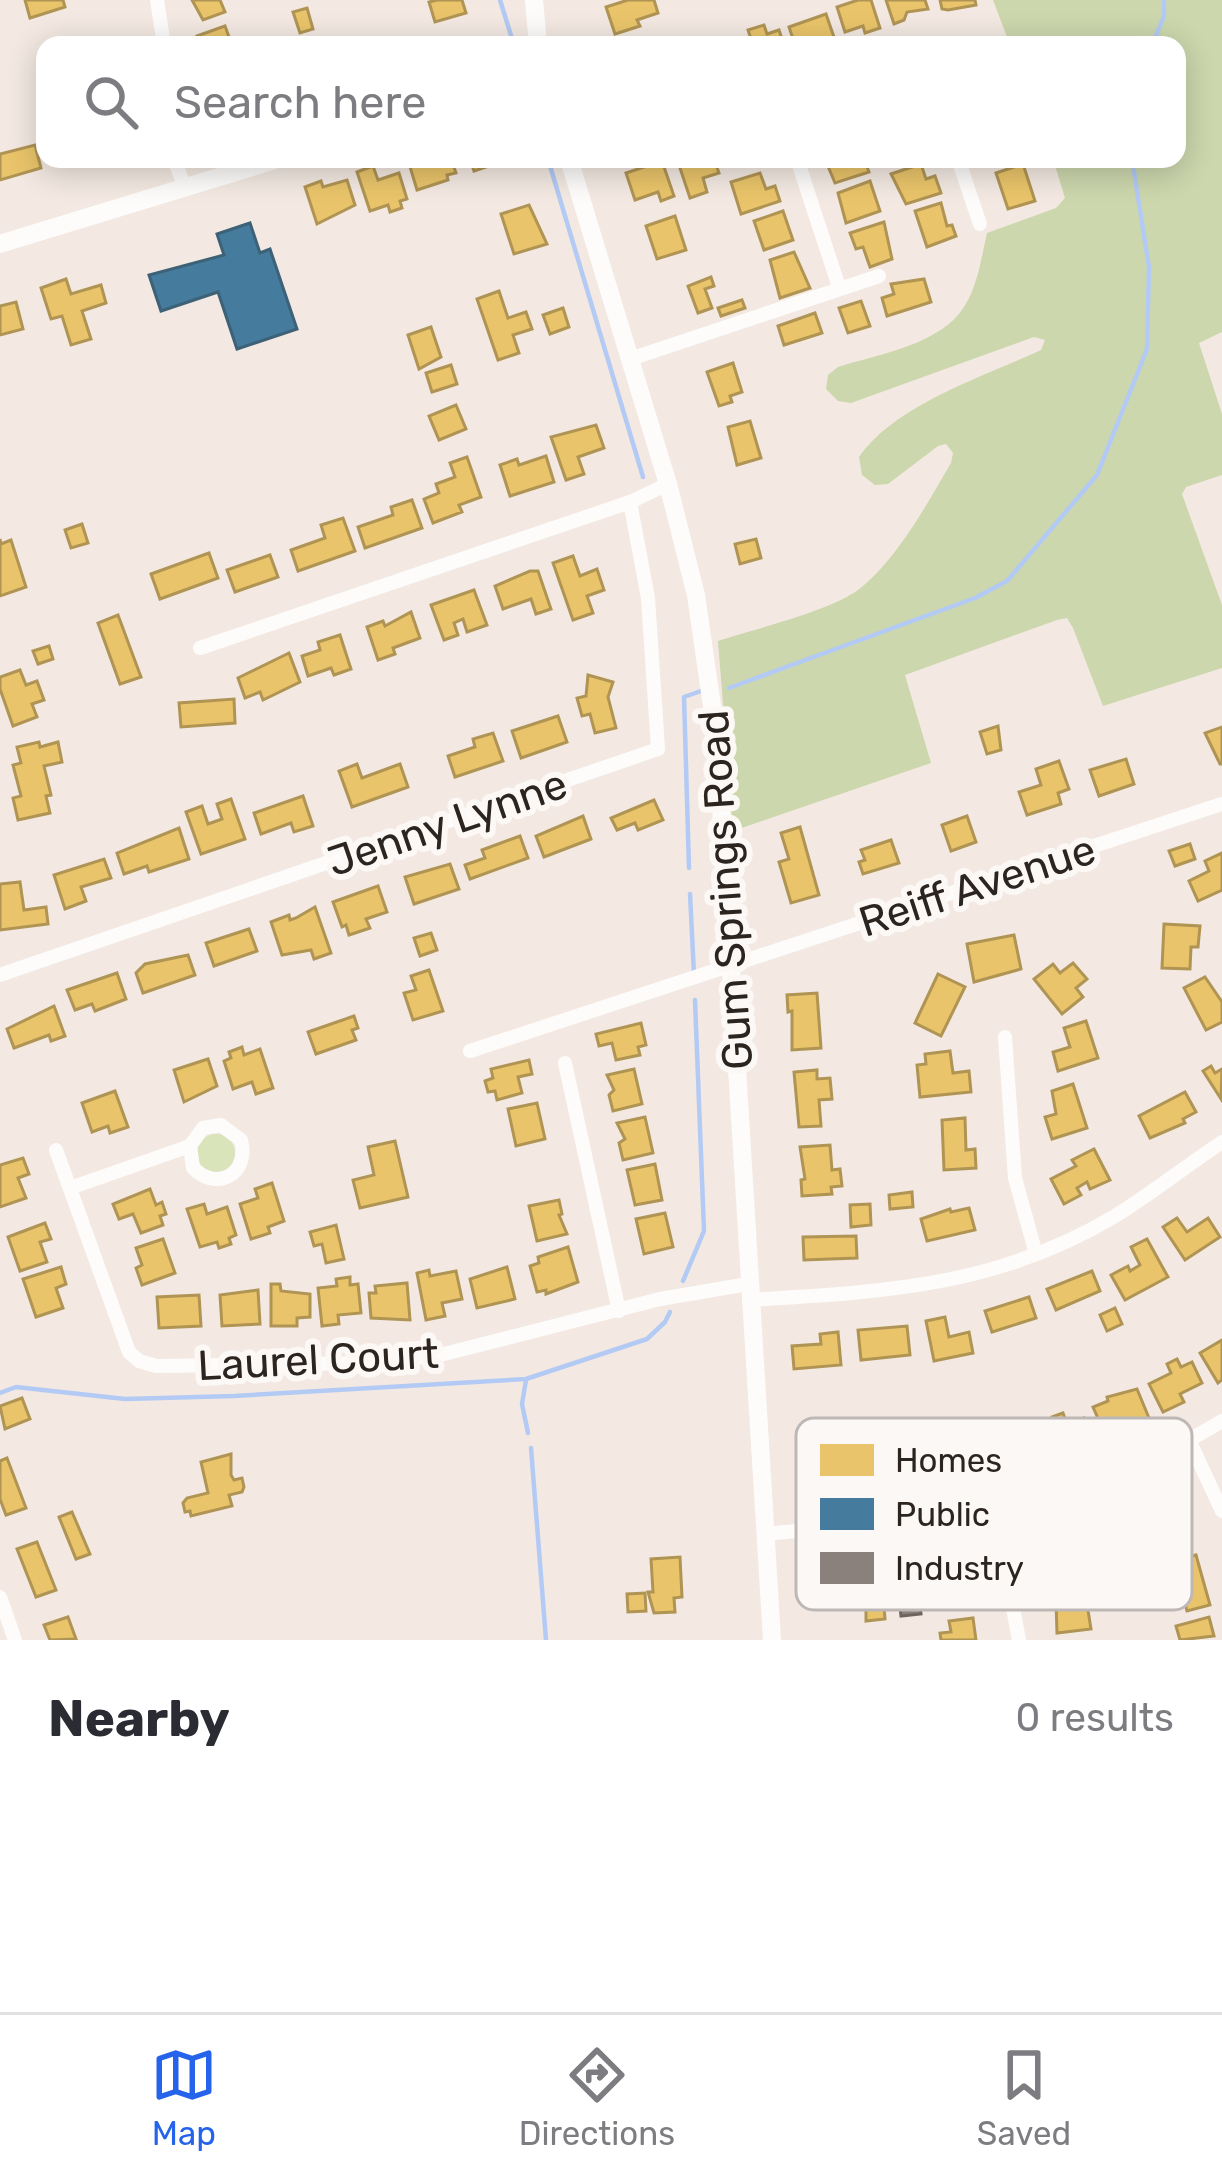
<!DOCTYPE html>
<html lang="en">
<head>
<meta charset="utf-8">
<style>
  :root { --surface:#fff; --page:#f7f7f7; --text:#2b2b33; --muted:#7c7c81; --line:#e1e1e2; --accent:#2563eb }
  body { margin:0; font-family:Rubik,sans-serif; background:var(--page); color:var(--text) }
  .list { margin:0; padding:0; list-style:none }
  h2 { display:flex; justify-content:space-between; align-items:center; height:156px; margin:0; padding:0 48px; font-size:51px }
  h2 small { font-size:39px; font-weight:400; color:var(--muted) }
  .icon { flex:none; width:66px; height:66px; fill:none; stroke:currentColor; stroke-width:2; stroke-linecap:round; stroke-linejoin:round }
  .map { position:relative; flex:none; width:1222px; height:1640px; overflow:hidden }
  .search { position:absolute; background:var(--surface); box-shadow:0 6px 30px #0003; left:36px; right:36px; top:36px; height:132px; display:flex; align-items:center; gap:30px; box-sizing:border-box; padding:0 42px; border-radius:24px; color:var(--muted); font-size:45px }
  .sheet { height:372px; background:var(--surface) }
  nav { display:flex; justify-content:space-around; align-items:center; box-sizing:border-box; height:168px; border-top:3px solid var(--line); background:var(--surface); font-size:33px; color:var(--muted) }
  nav a { display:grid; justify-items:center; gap:6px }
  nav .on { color:var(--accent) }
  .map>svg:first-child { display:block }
</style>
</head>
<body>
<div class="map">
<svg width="1222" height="1640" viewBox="0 0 1222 1640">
  <rect width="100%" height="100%" fill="#f3e9e2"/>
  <circle fill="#d9e4bb" cx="216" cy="1153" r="19"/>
  <path fill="#ccd7ad" d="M993 0H1222V332L1199 343 1222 414V475L1186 487 1182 494 1222 605V668L1103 706 1073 628 1067 618 1057 620 905 675 931 763 733 831 718 641C755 629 829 611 858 590 896 561 927 504 951 463L953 453 946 444 938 446 888 484 875 485 862 475 859 457C894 405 985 376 1041 350L1045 340 1034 337 851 403 838 401 826 389 828 375 838 367C876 355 932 346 959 314 977 292 981 259 987 233L1056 208 1065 198 1053 159H1177V45H1010Z"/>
  <g fill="#e9c46a" stroke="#b09454" stroke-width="3">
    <path d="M25 0H63L65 7 30 18Z"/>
    <path d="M192 0H220L225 12 203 20Z"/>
    <path d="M437 0H462L466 13 435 22 429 2Z"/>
    <path d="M628 0H654L658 13 637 20 640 26 615 34 606 7Z"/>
    <path d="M858 0H871L880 28 865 33 863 26 845 32 837 7Z"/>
    <path d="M886 0H925L928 9 907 12 904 20 894 24Z"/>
    <path d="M940 0H975L976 5 948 10 942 9Z"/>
    <path d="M307 8 313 29 300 33 293 12Z"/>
    <path d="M826 14 835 40 795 45 789 27Z"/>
    <path d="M764 25 767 34 779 30 784 45H743L751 39 748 30Z"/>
    <path d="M225 26 232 45H200L197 36Z"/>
    <path d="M35 145 41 168 0 180V154Z"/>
    <path d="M451 159 456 173 447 175 448 180 417 190 408 160Z"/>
    <path d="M470 159H510L474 171Z"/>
    <path d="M677 159H714L719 173 703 178 707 192 690 198Z"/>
    <path d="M825 159H864L869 172 835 183Z"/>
    <path d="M662 161 674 196 661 201 658 192 635 200 626 173Z"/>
    <path d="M921 164 926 179 935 176 941 193 906 204 891 174Z"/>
    <path d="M1023 164 1035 201 1008 209 996 173Z"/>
    <path d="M373 166 378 180 399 173 407 199 400 201 402 208 390 212 388 205 370 211 357 172Z"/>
    <path d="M760 173 766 189 775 186 780 201 741 214 731 182Z"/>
    <path d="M347 180 355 205 317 224 305 187 321 181 323 187Z"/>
    <path d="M870 181 880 211 846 223 838 193Z"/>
    <path d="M941 203 947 226 952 225 956 236 927 247 915 211Z"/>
    <path d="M529 205 547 244 514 254 501 214Z"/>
    <path d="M783 211 793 240 764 250 754 221Z"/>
    <path d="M675 216 686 250 657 259 646 226Z"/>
    <path d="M884 222 892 259 870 267 863 247 856 249 850 233Z"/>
    <path d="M794 252 810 288 780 298 770 260Z"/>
    <path d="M711 277 714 286 705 289 712 308 698 313 688 286Z"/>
    <path d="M66 279 71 294 101 285 106 303 82 311 91 339 71 345 62 316 51 319 41 288Z"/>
    <path d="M924 279 931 302 887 316 882 298 894 294 891 284Z"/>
    <path d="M499 291 508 318 526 312 532 329 513 335 519 353 498 360 477 299Z"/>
    <path d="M742 300 745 308 721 316 718 308Z"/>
    <path d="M861 301 870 326 848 333 839 308Z"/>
    <path d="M16 302 23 329 0 335V306Z"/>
    <path d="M563 308 569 327 550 334 543 315Z"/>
    <path d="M815 313 822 333 784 345 778 326Z"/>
    <path d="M431 327 441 357 419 369 408 335Z"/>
    <path d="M733 363 742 392 730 396 732 402 719 406 707 372Z"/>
    <path d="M451 365 457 384 432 392 426 373Z"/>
    <path d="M456 405 466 429 439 440 429 416Z"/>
    <path d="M750 421 761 458 737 465 728 427Z"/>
    <path d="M596 425 604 448 578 457 584 474 566 480 551 437Z"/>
    <path d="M546 456 554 482 510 496 500 465 517 459 519 465Z"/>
    <path d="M467 457 481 497 459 505 462 512 433 523 424 499 439 493 436 484 455 477 450 463Z"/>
    <path d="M412 500 422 528 365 548 358 527 393 515 391 507Z"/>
    <path d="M343 518 355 551 298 571 291 550 325 538 321 525Z"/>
    <path d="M82 524 88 543 71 548 65 530Z"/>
    <path d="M0 539 1 544 11 540 26 587 0 596Z"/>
    <path d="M756 539 761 558 740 564 735 544Z"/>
    <path d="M209 553 218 578 160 599 151 574Z"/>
    <path d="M270 555 278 577 235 592 227 570Z"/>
    <path d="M573 556 580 576 597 569 604 590 587 596 593 613 573 620 553 563Z"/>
    <path d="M530 571H538L551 609 536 614 531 599 503 609 495 586Z"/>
    <path d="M474 590 487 625 467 632 463 619 454 623 458 635 444 640 431 605Z"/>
    <path d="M411 612 420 638 393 648 395 654 378 660 367 627 383 621 385 626Z"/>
    <path d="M118 615 141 677 120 684 98 623Z"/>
    <path d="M340 635 351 669 334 675 331 668 308 676 302 656 320 650 318 642Z"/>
    <path d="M49 646 53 659 38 664 33 651Z"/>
    <path d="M289 653 300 682 263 700 260 692 245 698 238 678Z"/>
    <path d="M20 670 26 685 37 681 44 700 32 704 37 717 13 726 0 689V677Z"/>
    <path d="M588 675 613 682 608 697 616 728 595 733 590 714 582 716 577 698 586 696Z"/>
    <path d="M234 699 235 723 181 727 179 703Z"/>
    <path d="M558 716 567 742 521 758 512 731Z"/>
    <path d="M998 726 1001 750 987 754 980 732Z"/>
    <path d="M1222 727V764H1220L1205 733Z"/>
    <path d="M493 733 503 761 455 777 448 756 475 747 473 739Z"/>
    <path d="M39 742 40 747 58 742 62 762 44 766 51 795 46 796 50 813 18 820 13 798 21 796 13 765 21 763 17 747Z"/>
    <path d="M1126 759 1134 784 1099 796 1090 770Z"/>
    <path d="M1059 761 1069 789 1058 793 1061 804 1027 815 1019 792 1041 785 1036 769Z"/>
    <path d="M357 764 362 778 400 764 408 787 352 807 339 771Z"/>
    <path d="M303 796 313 826 294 832 291 823 261 834 254 813Z"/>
    <path d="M231 799 245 839 201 854 186 812 202 806 208 824 222 819 217 804Z"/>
    <path d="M654 800 663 820 638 830 635 823 617 830 611 818Z"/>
    <path d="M583 816 591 839 544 857 536 836Z"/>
    <path d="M967 816 976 842 951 851 942 825Z"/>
    <path d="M800 827 819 895 791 903 779 862 789 859 781 833Z"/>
    <path d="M179 828 189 859 149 872 147 866 124 874 117 853Z"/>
    <path d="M520 836 528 858 470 879 465 865 485 858 482 850Z"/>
    <path d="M891 840 899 863 863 874 859 862 865 860 861 850Z"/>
    <path d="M1190 844 1195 859 1175 866 1169 851Z"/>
    <path d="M1222 853V890L1198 901 1189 881 1209 871 1205 861Z"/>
    <path d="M104 859 111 878 81 887 86 901 65 909 54 875Z"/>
    <path d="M450 864 459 889 414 904 405 877Z"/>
    <path d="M20 882 24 910 46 907 48 924 0 930V884Z"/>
    <path d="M378 886 387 912 366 919 370 928 349 935 346 925 342 927 333 902Z"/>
    <path d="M315 907 331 953 314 959 311 950 282 955 271 922 289 915 290 920 296 918Z"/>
    <path d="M1164 924 1200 926 1198 947H1191L1190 969 1162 968Z"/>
    <path d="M249 929 257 951 214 966 206 943Z"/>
    <path d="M431 933 437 950 420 956 414 938Z"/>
    <path d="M1014 935 1021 969 974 982 967 944Z"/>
    <path d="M188 955 195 975 143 993 136 973 145 964Z"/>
    <path d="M1073 963 1087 979 1076 988 1083 997 1062 1014 1034 979 1053 964 1060 973Z"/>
    <path d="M429 970 443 1011 413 1020 404 993 416 990 411 976Z"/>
    <path d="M117 973 126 999 95 1011 92 1004 75 1010 67 990Z"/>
    <path d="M938 974 965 987 941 1036 915 1023Z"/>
    <path d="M1205 977 1222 1002V1022L1206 1030 1184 988Z"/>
    <path d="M817 993 821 1048 792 1050V1011L788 1012 787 995Z"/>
    <path d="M54 1006 65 1036 51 1041 49 1035 14 1048 7 1029Z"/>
    <path d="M354 1016 358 1028 352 1030 356 1040 316 1054 308 1032Z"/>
    <path d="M1086 1021 1098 1058 1058 1071 1053 1052 1070 1047 1064 1028Z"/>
    <path d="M641 1023 646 1045 638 1047 640 1055 616 1060 612 1043 599 1046 596 1034Z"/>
    <path d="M242 1047 244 1055 260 1049 273 1088 256 1094 252 1082 233 1089 224 1061 231 1058 229 1052Z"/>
    <path d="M950 1051 953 1073 969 1071 971 1092 920 1097 917 1065 926 1064 925 1054Z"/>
    <path d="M208 1059 217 1086 184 1102 174 1070Z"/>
    <path d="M529 1060 532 1074 518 1077 522 1093 497 1100 495 1091 488 1092 485 1081 493 1078 491 1069Z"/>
    <path d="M1211 1066 1215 1073 1222 1069 1221 1099 1203 1071Z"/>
    <path d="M634 1069 642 1104 613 1111 609 1095 614 1090 607 1075Z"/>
    <path d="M817 1070V1079L830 1078 832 1099 819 1100 821 1126 799 1127 794 1072Z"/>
    <path d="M1073 1084 1087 1128 1052 1139 1045 1117 1056 1114 1052 1091Z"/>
    <path d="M115 1091 128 1127 110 1133 108 1126 92 1132 82 1103Z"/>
    <path d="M1185 1092 1196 1112 1183 1119 1185 1123 1150 1138 1139 1116Z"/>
    <path d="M537 1103 545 1139 516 1146 508 1109Z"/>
    <path d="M645 1117 653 1153 623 1160 619 1143 625 1139 617 1123Z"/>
    <path d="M965 1118 966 1150 975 1149 976 1168 944 1170 942 1120Z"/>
    <path d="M395 1141 408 1197 360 1208 353 1180 374 1175 368 1147Z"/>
    <path d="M830 1145 832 1170 840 1169 842 1186 831 1187 832 1194 802 1196 801 1180 805 1179 800 1147Z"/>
    <path d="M1094 1149 1110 1180 1090 1189 1087 1182 1077 1188 1081 1195 1064 1204 1051 1179 1076 1166 1072 1160Z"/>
    <path d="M23 1158 29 1174 18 1178 26 1198 0 1207V1165Z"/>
    <path d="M655 1164 662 1200 635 1205 627 1170Z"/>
    <path d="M272 1183 284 1221 268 1227 270 1233 251 1239 240 1204 258 1198 255 1189Z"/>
    <path d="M150 1189 156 1205 162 1202 166 1214 160 1216 163 1225 141 1233 133 1214 119 1219 113 1204Z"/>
    <path d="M912 1192 913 1207 890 1209 889 1195Z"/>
    <path d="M559 1200 562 1214 559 1215 567 1234 537 1241 529 1206Z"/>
    <path d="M204 1204 207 1214 227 1207 236 1235 229 1238 231 1244 219 1248 217 1242 200 1247 187 1209Z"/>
    <path d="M870 1204 871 1225 851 1227 850 1205Z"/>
    <path d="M969 1208 975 1230 927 1241 921 1219 950 1209 951 1212Z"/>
    <path d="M665 1213 673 1247 644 1254 636 1219Z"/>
    <path d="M1177 1218 1187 1232 1208 1218 1220 1237 1185 1260 1163 1227Z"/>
    <path d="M45 1223 51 1239 40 1242 47 1262 20 1271 8 1237Z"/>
    <path d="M336 1225 344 1259 326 1263 322 1244 314 1246 310 1232Z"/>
    <path d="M856 1236 857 1258 804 1260 803 1237Z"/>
    <path d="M163 1239 175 1273 142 1285 136 1268 142 1265 136 1248Z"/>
    <path d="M1147 1239 1168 1277 1125 1300 1111 1275 1128 1266 1130 1271 1140 1265 1131 1247Z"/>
    <path d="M568 1247 578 1282 546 1294V1290L537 1292 530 1266 539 1263 538 1257Z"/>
    <path d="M61 1267 66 1284 56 1288 63 1308 36 1317 23 1279Z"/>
    <path d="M507 1267 515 1299 477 1308 470 1279Z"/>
    <path d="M429 1270 430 1276 456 1271 462 1299 442 1303 445 1316 426 1320 417 1273Z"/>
    <path d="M1092 1271 1100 1291 1056 1310 1047 1289Z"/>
    <path d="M350 1277V1285L358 1284 361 1313 338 1315 339 1324 322 1326 318 1288 337 1286 336 1279Z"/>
    <path d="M407 1283 410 1320 371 1318 369 1293H376L375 1286Z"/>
    <path d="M271 1284H280L281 1291 310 1294V1317L297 1318V1326H271Z"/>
    <path d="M258 1290 260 1324 222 1326 220 1295Z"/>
    <path d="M199 1295 201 1326 159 1328 157 1297Z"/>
    <path d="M1029 1297 1036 1318 992 1332 985 1311Z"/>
    <path d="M1115 1308 1122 1324 1107 1331 1100 1315Z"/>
    <path d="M945 1317 949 1337 969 1332 973 1353 934 1361 926 1321Z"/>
    <path d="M907 1326 910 1355 861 1360 858 1330Z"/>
    <path d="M838 1332 841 1365 794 1369 792 1346 821 1344 820 1334Z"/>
    <path d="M1222 1340V1380L1218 1383 1200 1353Z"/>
    <path d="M1177 1359 1181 1367 1192 1362 1202 1383 1180 1394 1184 1402 1163 1412 1149 1384 1171 1373 1167 1364Z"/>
    <path d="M1137 1389 1149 1418 1104 1432 1093 1407 1108 1401 1107 1397Z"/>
    <path d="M22 1398 30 1419 5 1429 0 1406Z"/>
    <path d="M1063 1413 1067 1424 1084 1418 1092 1442 1047 1453 1040 1433 1056 1428 1052 1417Z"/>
    <path d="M231 1454V1475L234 1480 242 1478 244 1487 242 1492 229 1495 232 1506 191 1516 190 1511 185 1512 183 1503 187 1498 208 1493 201 1462Z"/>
    <path d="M7 1458 26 1508 6 1515 0 1499V1461Z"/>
    <path d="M72 1512 90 1554 76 1559 59 1517Z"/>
    <path d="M37 1542 56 1590 36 1597 17 1549Z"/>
    <path d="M1196 1555 1210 1605 1187 1611 1173 1562Z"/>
    <path d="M680 1557 682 1597 674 1598 675 1612 654 1613 648 1592H653L651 1559Z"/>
    <path d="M1084 1585 1091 1629 1057 1633 1056 1602 1051 1603 1050 1597 1055 1596 1054 1590Z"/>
    <path d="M645 1593 646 1611 628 1612 627 1594Z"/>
    <path d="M884 1606 885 1619 866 1621V1607Z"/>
    <path d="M68 1617 76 1639 50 1640 44 1625Z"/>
    <path d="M1209 1617 1214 1636 1180 1640 1176 1626Z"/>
    <path d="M973 1618 976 1640H941L940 1633 951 1632 949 1621Z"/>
  </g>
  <path fill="#457b9d" stroke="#3d6177" stroke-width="3" d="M250 223 260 253 270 249 297 329 237 349 218 292 161 311 149 275 224 255 217 234Z"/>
  <path fill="#8a817c" stroke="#6e6560" stroke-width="3" d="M919 1596 921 1614 901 1616 899 1598Z"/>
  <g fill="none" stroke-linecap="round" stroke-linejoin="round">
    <g stroke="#b3caf4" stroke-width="4.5">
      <path d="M500 0 514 45"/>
      <path d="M1152 45 1164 16V0"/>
      <path d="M548 159 643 477"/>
      <path d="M729 688 975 598 1007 581 1097 475 1147 349 1149 267 1132 159"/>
      <path d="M689 868 684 697 701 691"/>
      <path d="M690 894 694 974"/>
      <path d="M683 1281 704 1231 695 1000"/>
      <path d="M526 1380 522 1404 528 1433"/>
      <path d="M0 1393 16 1387 125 1399 234 1396 526 1379 647 1339 665 1322 670 1312"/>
      <path d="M531 1448 546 1640"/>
    </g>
    <g stroke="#fdfcfb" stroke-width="14">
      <path d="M157 0 164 45"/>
      <path d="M174 159 185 188"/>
      <path d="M797 159 837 281"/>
      <path d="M958 159 980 224"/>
      <path d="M630 359 879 276"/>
      <path d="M200 648 630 502 668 484"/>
      <path d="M0 975 658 749 648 598 630 502"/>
      <path d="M1005 1037 1015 1178 1036 1254"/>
      <path d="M470 1051 1222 804"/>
      <path d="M565 1063 619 1311"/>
      <path d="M56 1150 129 1352 139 1361 156 1366 375 1363 440 1355 660 1299 748 1284"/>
      <path d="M70 1188 190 1146 193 1168C217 1192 250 1174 241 1140L221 1125 203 1128 190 1146"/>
      <path d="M749 1300C882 1292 997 1287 1115 1216 1152 1193 1186 1166 1222 1142"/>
      <path d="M1189 1440 1222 1511"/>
      <path d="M995 1511 1019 1640"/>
      <path d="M766 1534C834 1526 903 1526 970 1516 1057 1503 1147 1467 1222 1421"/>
      <path d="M0 1597 15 1640"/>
    </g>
    <g stroke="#fdfcfb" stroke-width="18">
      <path d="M534 0 538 45"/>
      <path d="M569 159 668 484 696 595 717 741 772 1640"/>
      <path d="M0 244 278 159"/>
    </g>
  </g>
  <g text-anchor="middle" stroke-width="12" stroke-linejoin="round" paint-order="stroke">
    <g font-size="42" fill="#2b241f" stroke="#fcf8f6">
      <text transform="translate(447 822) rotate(-19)" y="15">Jenny Lynne</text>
      <text transform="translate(977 885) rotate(-18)" y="15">Reiff Avenue</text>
      <text transform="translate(725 890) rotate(-94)" y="15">Gum Springs Road</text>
      <text transform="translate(318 1359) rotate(-3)" y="15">Laurel Court</text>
    </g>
  </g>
  <rect x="796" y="1418" width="396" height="192" rx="18" fill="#fcf8f6" stroke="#bdb8b6" stroke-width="3"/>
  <rect x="820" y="1444" width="54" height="32" fill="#e9c46a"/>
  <rect x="820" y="1498" width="54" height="32" fill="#457b9d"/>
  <rect x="820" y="1552" width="54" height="32" fill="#8a817c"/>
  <g font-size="33" fill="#2b241f">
    <text x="895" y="1472">Homes</text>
    <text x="895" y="1526">Public</text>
    <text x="895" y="1580">Industry</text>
  </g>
</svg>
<div class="search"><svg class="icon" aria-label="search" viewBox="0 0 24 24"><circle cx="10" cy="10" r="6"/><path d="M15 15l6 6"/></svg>Search here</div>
</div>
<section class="sheet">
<h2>Nearby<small>0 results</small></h2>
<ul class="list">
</ul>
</section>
<nav>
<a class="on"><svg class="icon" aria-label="map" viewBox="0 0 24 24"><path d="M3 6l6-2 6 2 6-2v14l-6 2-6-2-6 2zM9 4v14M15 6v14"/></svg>Map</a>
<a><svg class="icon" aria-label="directions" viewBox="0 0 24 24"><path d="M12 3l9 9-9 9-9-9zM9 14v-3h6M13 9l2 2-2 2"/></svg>Directions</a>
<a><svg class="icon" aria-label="saved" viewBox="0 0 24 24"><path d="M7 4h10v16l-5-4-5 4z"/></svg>Saved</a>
</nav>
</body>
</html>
